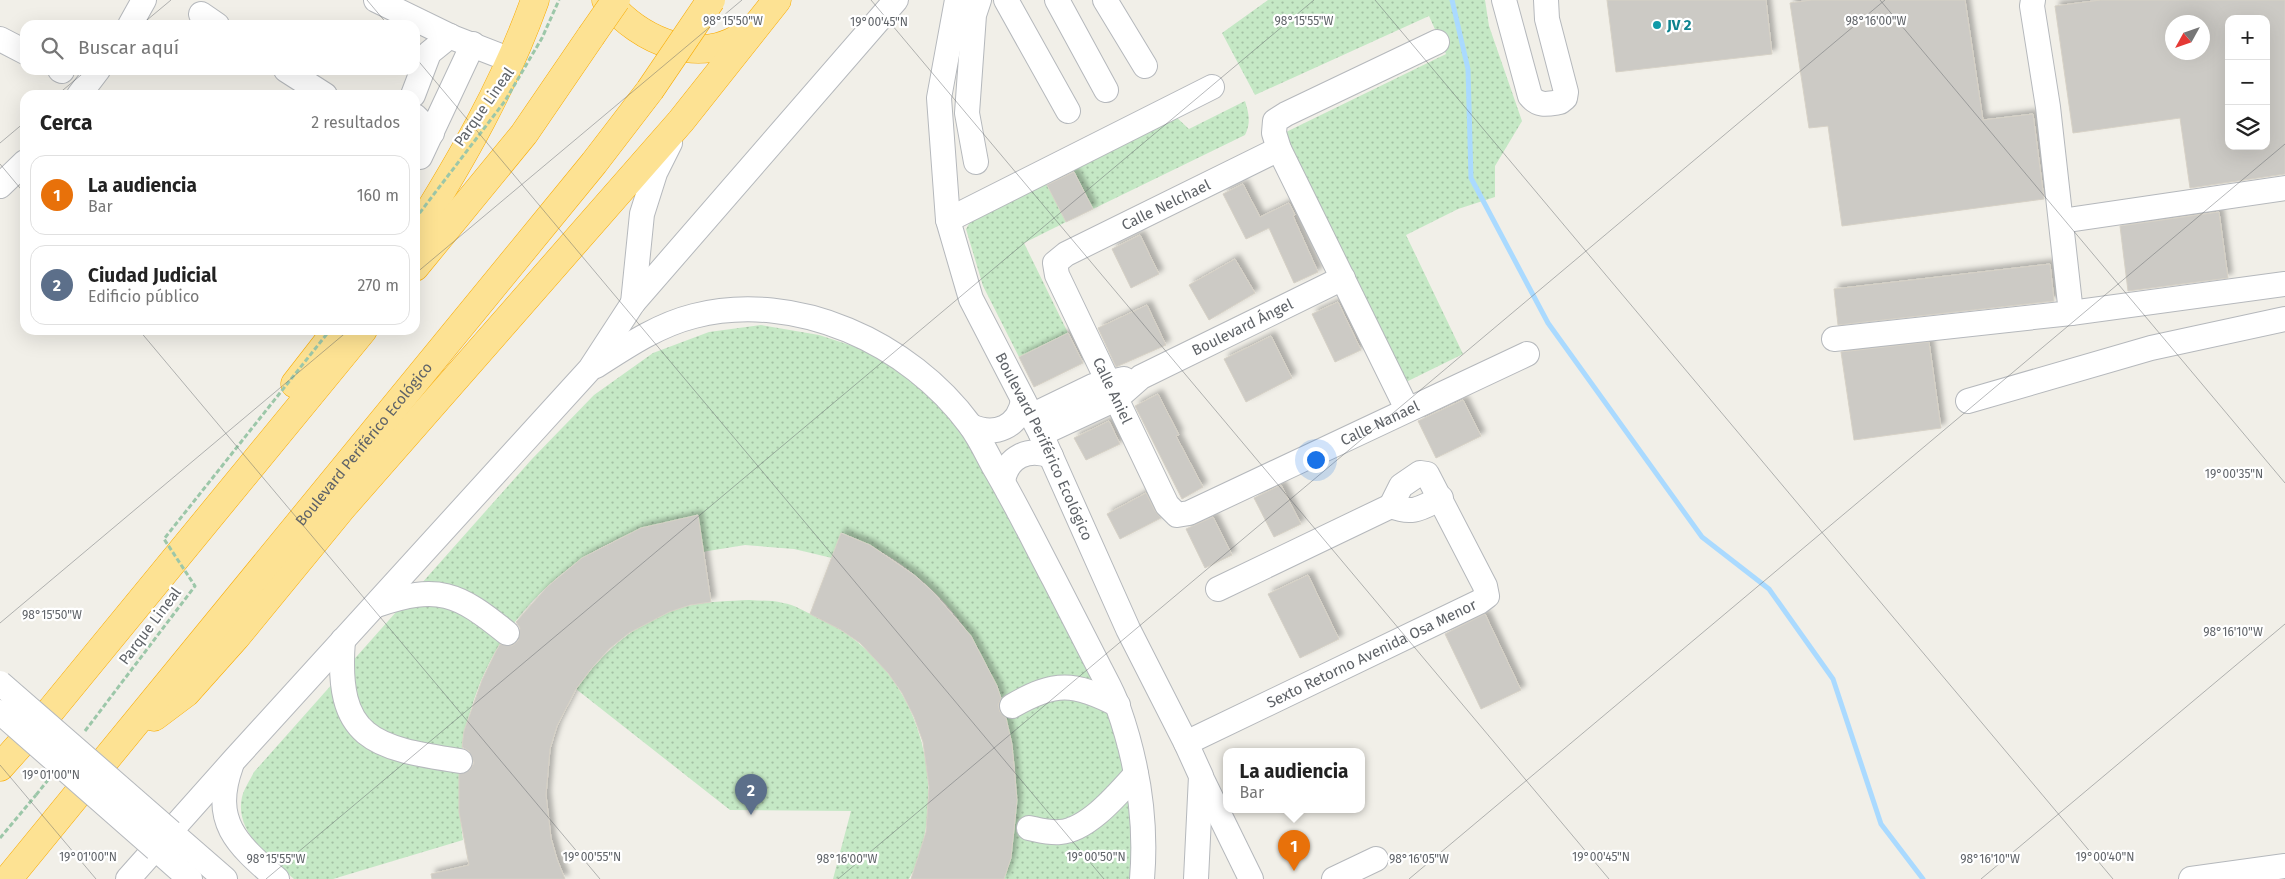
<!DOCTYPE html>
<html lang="es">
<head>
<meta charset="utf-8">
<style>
  :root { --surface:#fff; --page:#f2f2f2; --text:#222; --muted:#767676; --line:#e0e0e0; --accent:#1a73e8 }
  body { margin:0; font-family:"Fira Sans",sans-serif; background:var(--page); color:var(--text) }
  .controls { position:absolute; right:15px; top:15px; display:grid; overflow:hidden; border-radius:10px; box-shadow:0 5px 20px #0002 }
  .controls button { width:45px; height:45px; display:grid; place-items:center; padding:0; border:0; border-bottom:1px solid var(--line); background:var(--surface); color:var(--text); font:25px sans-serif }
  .compass { position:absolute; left:2165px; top:15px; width:45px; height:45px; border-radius:50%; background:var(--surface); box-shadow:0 5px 20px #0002; rotate:230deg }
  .you { position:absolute; left:1315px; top:459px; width:18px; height:18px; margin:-12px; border:4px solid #fff; border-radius:50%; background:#1a73e8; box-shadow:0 0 0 8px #1a73e833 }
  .badge { display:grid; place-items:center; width:32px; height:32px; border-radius:50%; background:var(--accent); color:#fff; font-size:16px; font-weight:700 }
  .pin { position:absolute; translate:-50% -41px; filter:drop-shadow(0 1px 2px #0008) }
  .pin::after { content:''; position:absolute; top:26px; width:18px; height:15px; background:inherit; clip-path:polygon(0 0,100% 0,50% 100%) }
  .popup { position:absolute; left:1223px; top:748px; width:142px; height:65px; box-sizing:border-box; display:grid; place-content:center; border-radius:10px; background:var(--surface); filter:drop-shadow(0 1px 4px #0005); font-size:16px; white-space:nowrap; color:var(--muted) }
  .popup b { font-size:19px; color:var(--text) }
  .popup::after { content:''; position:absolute; left:50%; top:100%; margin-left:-10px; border:10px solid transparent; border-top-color:var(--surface) }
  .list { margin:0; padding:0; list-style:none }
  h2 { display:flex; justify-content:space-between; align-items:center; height:65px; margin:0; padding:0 20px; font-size:21px }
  h2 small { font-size:16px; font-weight:400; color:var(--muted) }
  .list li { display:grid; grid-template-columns:32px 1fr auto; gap:15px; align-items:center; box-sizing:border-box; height:80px; margin:0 10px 10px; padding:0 10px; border:1px solid var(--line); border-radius:15px }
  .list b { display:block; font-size:19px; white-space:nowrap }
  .list p { margin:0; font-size:16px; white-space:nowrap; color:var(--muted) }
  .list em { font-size:16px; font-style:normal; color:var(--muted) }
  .icon { flex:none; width:28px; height:28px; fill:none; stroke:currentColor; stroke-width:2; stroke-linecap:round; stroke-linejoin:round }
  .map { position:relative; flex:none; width:2285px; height:879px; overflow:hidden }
  .search { position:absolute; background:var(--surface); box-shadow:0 5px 20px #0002; left:20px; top:20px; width:400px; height:55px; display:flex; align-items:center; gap:12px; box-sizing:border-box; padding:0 18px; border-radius:15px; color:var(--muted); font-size:19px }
  .panel { position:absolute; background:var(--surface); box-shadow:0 5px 20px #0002; left:20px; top:90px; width:400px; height:245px; border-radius:15px }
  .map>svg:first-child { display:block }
</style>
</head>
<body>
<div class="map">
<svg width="2285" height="879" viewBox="0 0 2285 879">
  <defs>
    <pattern id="grass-dots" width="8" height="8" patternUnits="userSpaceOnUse" patternTransform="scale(1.25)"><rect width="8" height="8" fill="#c5e8c5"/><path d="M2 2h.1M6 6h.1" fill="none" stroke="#a3c0a4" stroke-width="1.8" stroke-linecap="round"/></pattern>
    <filter id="shadow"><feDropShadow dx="4.5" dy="-4.5" stdDeviation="2.5" flood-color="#0004"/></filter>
  </defs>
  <rect width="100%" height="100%" fill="#f1efe8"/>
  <g fill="url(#grass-dots)">
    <path d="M1268 0H1485L1489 26 1522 121 1495 166V197L1458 209 1406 235 1463 354 1404 383 1284 133 1446 54 1429 16 1255 95 1222 33Z"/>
    <path d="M1245 101C1249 114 1251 123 1245 135L1093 209 1073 169 1175 116 1189 129Z"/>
    <path d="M1046 183 1066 222 1024 243 1068 333 1019 357 983 286 966 229 972 219Z"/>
    <path d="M761 325 819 335 859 348 913 378 964 428 1035 555 1126 753 1133 808 1131 879H1004C1016 841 1019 799 1014 759 1000 654 941 572 842 533L832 558 794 549 745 545 702 552 641 528C621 538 599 547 580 560 486 626 447 728 463 840L333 879H294C271 859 234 832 242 797 244 789 250 780 254 772L532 459 594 395 653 353 709 332Z"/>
    <path d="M749 600C760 601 772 600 783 603 794 604 805 612 815 616 892 651 933 726 928 810 926 834 921 858 909 879H833L851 811 730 810 576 689C605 650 642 615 692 605 711 601 730 601 749 600Z"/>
  </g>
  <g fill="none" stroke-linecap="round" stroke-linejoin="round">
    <path stroke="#aadaff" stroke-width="5" d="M1452 0 1468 69 1471 178 1548 323 1702 537 1769 589 1833 679 1881 824 1923 879"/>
  </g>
  <g fill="#cccac5" stroke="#d6d1c6" fill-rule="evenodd" filter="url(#shadow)">
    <path d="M1607 0H1766L1772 54 1616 72Z"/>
    <path d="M1812 0H1965L1983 120 2033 114 2044 199 1842 226 1828 126 1809 128 1790 3Z"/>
    <path d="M2101 0H2285V174L2190 188 2180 118 2073 133 2055 6ZM2229 19H2266V146H2229ZM2172 22H2202V52H2172Z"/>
    <path d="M1074 172 1093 209 1066 222 1047 185Z"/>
    <path d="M1243 184 1260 217 1289 203 1295 215 1293 216 1318 272 1294 283 1269 228 1246 239 1223 194Z"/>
    <path d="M2219 212 2228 278 2128 291 2120 226Z"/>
    <path d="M1140 235 1159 274 1131 288 1112 249Z"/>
    <path d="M1235 259 1255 293 1209 320 1189 285Z"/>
    <path d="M2050 264 2054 301 1838 325 1834 289Z"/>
    <path d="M1338 302 1361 350 1335 362 1312 314Z"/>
    <path d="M1147 305 1166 345 1116 367 1098 328Z"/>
    <path d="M1068 333 1083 363 1034 387 1019 357Z"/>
    <path d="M1271 336 1292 378 1246 402 1224 359Z"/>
    <path d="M1929 342 1941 428 1854 440 1841 352Z"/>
    <path d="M1158 394 1179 435 1176 436 1203 487 1182 499 1135 406Z"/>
    <path d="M1463 400 1481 436 1436 458 1418 421Z"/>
    <path d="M1109 421 1120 444 1086 460 1074 438Z"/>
    <path d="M1281 485 1301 524 1274 537 1254 498Z"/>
    <path d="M1146 493 1155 511 1161 518 1120 539 1107 514Z"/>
    <path d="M698 515 711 602 690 605 669 612 629 633 609 649 591 669 576 689 557 726 550 749 546 795 551 838 557 859 565 879H432L431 874 469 865 459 812V774L470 770 474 763 469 751 462 747 464 731 482 680 495 653 500 644 512 646 518 641 520 628 516 622 547 587 582 558 641 528Z"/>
    <path d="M1213 517 1232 555 1205 568 1186 529Z"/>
    <path d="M841 533 870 545 914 575 933 592 971 636 997 686 1001 698 998 705 1000 712 1006 718 1012 744 1017 800 1011 858 1004 879H911L926 832 929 787 923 742 914 717 902 693 888 673 860 643 841 630 810 614Z"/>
    <path d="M1308 575 1339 639 1300 658 1268 594Z"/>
    <path d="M1485 614 1521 690 1481 709 1445 634Z"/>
  </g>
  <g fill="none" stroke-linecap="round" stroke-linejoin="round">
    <g stroke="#b5b8bc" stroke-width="26">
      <g id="minor">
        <path d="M376 0 454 38 511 60"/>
        <path id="s1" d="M957 0 939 98 948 220 971 299 1041 434 1128 629 1186 743 1201 776 1196 879"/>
        <path d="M1006 0 1068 111"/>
        <path d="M1057 0 1106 90"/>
        <path d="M1105 0 1145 66"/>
        <path d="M1504 0 1530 96C1539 107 1548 104 1560 102L1565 98 1566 92 1547 19 1546 0"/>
        <path d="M201 14 217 25"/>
        <path d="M130 25 144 0"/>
        <path d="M0 39 25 52"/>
        <path d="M60 70 62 71"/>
        <path d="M286 70 325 95"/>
        <path d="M79 95 98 70"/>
        <path d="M413 95 429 53 450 36"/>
        <path d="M415 116 432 133"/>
        <path id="s2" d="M1279 149 1066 254 1055 263 1057 275 1167 505 1177 515 1189 513 1527 354"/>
        <path d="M420 157 473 44"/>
        <path d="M976 162 967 113 974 15 979 0"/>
        <path d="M0 186 25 162"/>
        <path d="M948 220 1212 87"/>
        <path d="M2061 221 2285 188"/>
        <path d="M633 303 642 214 655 173 670 143"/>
        <path d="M2071 313 2285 284"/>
        <path d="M1834 339 2071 313 2048 107 2032 6 2033 0"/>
        <path d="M596 366C627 346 658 325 694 316 796 290 910 343 970 425 979 437 986 452 993 465 1015 502 1034 541 1054 579 1069 608 1083 636 1098 665 1105 679 1113 692 1118 707 1137 761 1147 821 1142 879"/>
        <path d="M1968 401 2151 348 2285 319"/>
        <path d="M1407 409 1279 149 1274 133 1275 121 1286 114 1437 42"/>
        <path d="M1031 416 1093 386 1124 379"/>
        <path d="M971 426C995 437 1019 427 1023 400"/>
        <path id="s3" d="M1041 434 1116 399 1141 377 1343 278"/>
        <path d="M1003 481C1007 457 1028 447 1051 456"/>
        <path d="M1218 589 1391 506C1413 515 1421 508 1441 498"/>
        <path d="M377 605C438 584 458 593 507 633"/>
        <path d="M343 640C335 739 373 748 460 761"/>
        <path d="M1012 706C1055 681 1074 682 1118 705"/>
        <path id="s4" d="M1186 743 1479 602 1487 596 1485 586 1427 474 1420 473 1401 486 1391 506"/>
        <path d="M231 766C211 822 237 844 277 879"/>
        <path d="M1201 777 1251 879"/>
        <path d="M1029 828C1039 830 1049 833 1060 832 1088 830 1118 794 1136 774"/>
        <path d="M171 832 225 879"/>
        <path d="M156 849 190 879"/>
        <path d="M128 879 234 760 590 369 633 303 896 0"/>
        <path d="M1334 879 1376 859"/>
        <path d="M2191 879 2285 866"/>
      </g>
    </g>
    <g stroke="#f9ab00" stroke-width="29">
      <g id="highway">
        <path d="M606 0C641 42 701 68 748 32"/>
        <path d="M415 234C462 159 505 84 535 0"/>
        <path d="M415 267 524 134 591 36"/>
        <path d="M295 384 337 330"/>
        <path d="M154 717 186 693 236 637 341 509 681 121 777 0"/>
        <path d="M0 767 52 709 363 330"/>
        <path id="s5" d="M8 879 594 163 650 90"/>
      </g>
    </g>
    <path stroke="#9cc7a9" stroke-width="3" stroke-dasharray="5 2.5" stroke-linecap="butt" d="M0 838 36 795"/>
    <use href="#minor" stroke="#fff" stroke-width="24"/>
    <use href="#highway" stroke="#fde293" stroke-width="28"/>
    <g stroke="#b5b8bc" stroke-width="26" stroke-linecap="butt">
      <g id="minor-bridge">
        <path d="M0 683 171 832"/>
        <path d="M0 712 156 849"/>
      </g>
    </g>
    <g stroke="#f9ab00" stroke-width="29" stroke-linecap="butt">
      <g id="highway-bridge">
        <path d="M591 36 616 0"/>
        <path d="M650 90 711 0"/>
      </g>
    </g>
    <g stroke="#9cc7a9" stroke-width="3" stroke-dasharray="5 2.5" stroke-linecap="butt">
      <path d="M415 219 505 101 542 38 559 0"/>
      <path d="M85 731 195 586 164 539 330 330"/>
      <path d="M36 795 48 780"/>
    </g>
    <use href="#minor-bridge" stroke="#fff" stroke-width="24"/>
    <use href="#highway-bridge" stroke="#fde293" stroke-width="28"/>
  </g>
  <path fill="none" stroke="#5f6368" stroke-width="1" stroke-opacity="0.45" d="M367 0 388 25M871 0 1609 879M1375 0 2113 879M1880 0 2285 483M141 25 171 0M415 57 1104 879M57 95 87 70M0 143 25 122M0 164 25 194M415 274 742 0M139 330 600 879M0 623 349 330M0 765 96 879M266 879 1314 0M838 879 1885 0M1409 879 2285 144M1981 879 2285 624"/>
  <circle fill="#0f9aa8" stroke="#fff" stroke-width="2" cx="1657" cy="25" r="5"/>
  <g text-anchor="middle" stroke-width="4.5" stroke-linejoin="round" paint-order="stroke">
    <g font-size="15" font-weight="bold" fill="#0d838f" stroke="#fff" text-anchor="start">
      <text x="1667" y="30">JV 2</text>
    </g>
    <g font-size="15" fill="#5f6368" stroke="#fff">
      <text transform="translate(484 107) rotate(-55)" y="5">Parque Lineal</text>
      <text transform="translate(1166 205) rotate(-26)" y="5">Calle Nelchael</text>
      <text dy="5" stroke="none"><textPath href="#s3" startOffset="229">Boulevard Ángel</textPath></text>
      <text dy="5" stroke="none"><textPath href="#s2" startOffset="392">Calle Aniel</textPath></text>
      <text dy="5" stroke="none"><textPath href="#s2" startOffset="756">Calle Nanael</textPath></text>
      <text dy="5" stroke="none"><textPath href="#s5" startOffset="562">Boulevard Periférico Ecológico</textPath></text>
      <text dy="5" stroke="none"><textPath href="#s1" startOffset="469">Boulevard Periférico Ecológico</textPath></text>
      <text transform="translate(150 626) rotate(-53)" y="5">Parque Lineal</text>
      <text dy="5" stroke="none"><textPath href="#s4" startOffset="206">Sexto Retorno Avenida Osa Menor</textPath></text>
    </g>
  </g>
  <g font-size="12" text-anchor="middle" fill="#5f6368" stroke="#fff" stroke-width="4.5" stroke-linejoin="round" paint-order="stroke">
    <text x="1876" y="25">98°16'00"W</text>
    <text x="733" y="25">98°15'50"W</text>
    <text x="1304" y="25">98°15'55"W</text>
    <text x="879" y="26">19°00'45"N</text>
    <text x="2234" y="478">19°00'35"N</text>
    <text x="52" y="619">98°15'50"W</text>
    <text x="2233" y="636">98°16'10"W</text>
    <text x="51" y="779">19°01'00"N</text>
    <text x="88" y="861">19°01'00"N</text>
    <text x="592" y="861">19°00'55"N</text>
    <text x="1096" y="861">19°00'50"N</text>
    <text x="1601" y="861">19°00'45"N</text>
    <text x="2105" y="861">19°00'40"N</text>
    <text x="276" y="863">98°15'55"W</text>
    <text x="847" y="863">98°16'00"W</text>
    <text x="1419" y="863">98°16'05"W</text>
    <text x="1990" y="863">98°16'10"W</text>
  </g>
</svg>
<div class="controls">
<button>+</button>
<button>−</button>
<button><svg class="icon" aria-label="layers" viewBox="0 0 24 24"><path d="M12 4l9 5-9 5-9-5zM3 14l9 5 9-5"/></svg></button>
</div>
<svg class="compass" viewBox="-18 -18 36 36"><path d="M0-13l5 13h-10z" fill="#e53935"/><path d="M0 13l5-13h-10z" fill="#767676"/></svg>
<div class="you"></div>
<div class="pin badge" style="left:1294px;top:871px;background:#e8710a">1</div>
<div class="popup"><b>La audiencia</b>Bar</div>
<div class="pin badge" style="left:751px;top:815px;background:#5c6f8a">2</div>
<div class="search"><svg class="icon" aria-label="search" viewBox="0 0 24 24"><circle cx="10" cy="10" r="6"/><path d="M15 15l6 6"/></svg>Buscar aquí</div>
<section class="panel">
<h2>Cerca<small>2 resultados</small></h2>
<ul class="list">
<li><span class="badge" style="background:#e8710a">1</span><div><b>La audiencia</b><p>Bar</p></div><em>160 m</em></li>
<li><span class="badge" style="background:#5c6f8a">2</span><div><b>Ciudad Judicial</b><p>Edificio público</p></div><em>270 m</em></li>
</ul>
</section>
</div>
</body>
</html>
